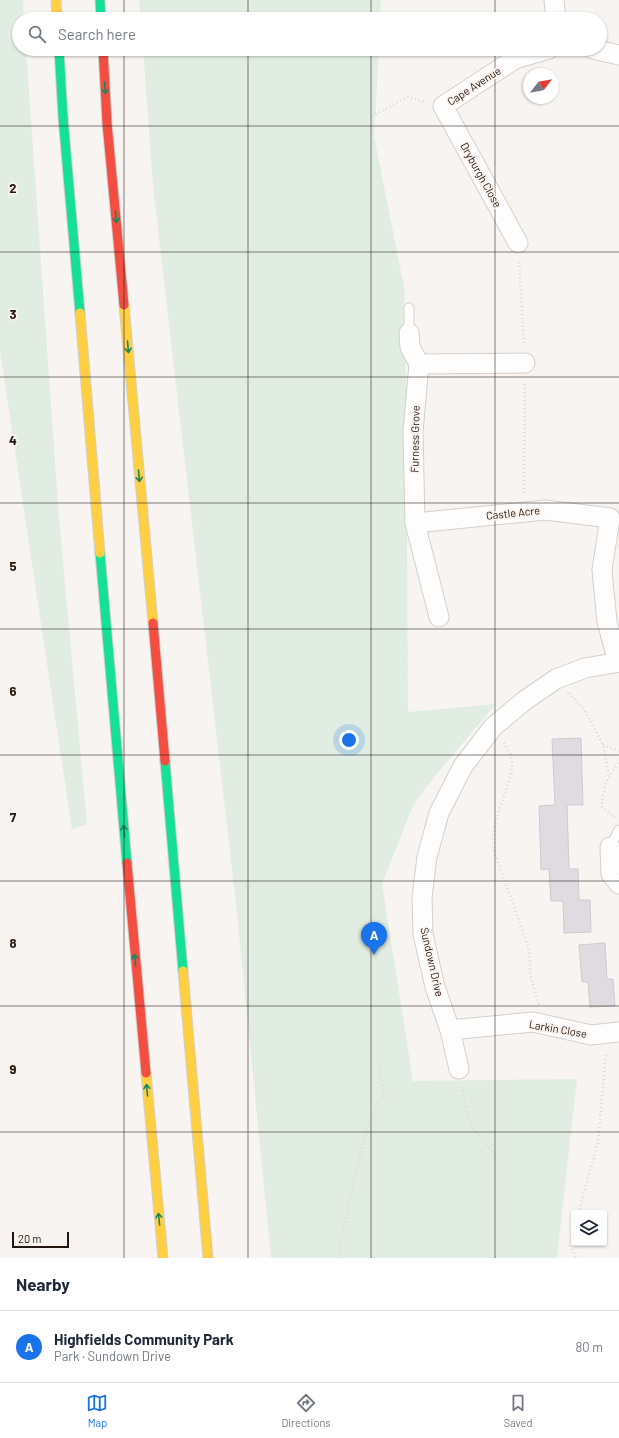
<!DOCTYPE html>
<html lang="en">
<head>
<meta charset="utf-8">
<style>
  :root { --surface:#fff; --page:#f2f2f3; --text:#1f2937; --muted:#747a83; --line:#e0e1e3; --accent:#1a73e8 }
  body { margin:0; font-family:Barlow,sans-serif; background:var(--page); color:var(--text) }
  .controls { position:absolute; right:12px; bottom:12px; display:grid; overflow:hidden; border-radius:4px; box-shadow:0 1px 3px #0004 }
  .controls button { width:36px; height:36px; display:grid; place-items:center; padding:0; border:0; border-bottom:1px solid var(--line); background:var(--surface); color:var(--text); font:20px sans-serif }
  .compass { position:absolute; left:523px; top:68px; width:36px; height:36px; border-radius:50%; background:var(--surface); box-shadow:0 1px 3px #0004; rotate:59deg }
  .scale { position:absolute; left:12px; bottom:10px; width:57px; box-sizing:border-box; padding-left:4px; border:2px solid #23170f; border-top:0; font-size:11px; line-height:14px; white-space:nowrap; color:#23170f; -webkit-text-stroke:3px #faf3ee; paint-order:stroke }
  .you { position:absolute; left:349px; top:740px; width:14px; height:14px; margin:-10px; border:3px solid #fff; border-radius:50%; background:#1a73e8; box-shadow:0 0 0 6px #1a73e833 }
  .badge { display:grid; place-items:center; width:26px; height:26px; border-radius:50%; background:var(--accent); color:#fff; font-size:13px; font-weight:700 }
  .pin { position:absolute; translate:-50% -33px; filter:drop-shadow(0 1px 2px #0008) }
  .pin::after { content:''; position:absolute; top:21px; width:14px; height:12px; background:inherit; clip-path:polygon(0 0,100% 0,50% 100%) }
  .list { margin:0; padding:0; list-style:none }
  h2 { display:flex; justify-content:space-between; align-items:center; height:52px; margin:0; padding:0 16px; font-size:17px }
  h2 small { font-size:13px; font-weight:400; color:var(--muted) }
  .list li { display:grid; grid-template-columns:26px 1fr auto; gap:12px; align-items:center; box-sizing:border-box; height:72px; padding:0 16px; border-top:1px solid var(--line) }
  .list b { display:block; font-size:15px; white-space:nowrap }
  .list p { margin:0; font-size:13px; white-space:nowrap; color:var(--muted) }
  .list em { font-size:13px; font-style:normal; color:var(--muted) }
  .icon { flex:none; width:22px; height:22px; fill:none; stroke:currentColor; stroke-width:2; stroke-linecap:round; stroke-linejoin:round }
  .map { position:relative; flex:none; width:619px; height:1258px; overflow:hidden }
  .search { position:absolute; background:var(--surface); box-shadow:0 1px 3px #0004; left:12px; right:12px; top:12px; height:44px; display:flex; align-items:center; gap:10px; box-sizing:border-box; padding:0 14px; border-radius:22px; color:var(--muted); font-size:15px }
  .sheet { height:124px; background:var(--surface) }
  nav { display:flex; justify-content:space-around; align-items:center; box-sizing:border-box; height:56px; border-top:1px solid var(--line); background:var(--surface); font-size:11px; color:var(--muted) }
  nav a { display:grid; justify-items:center; gap:2px }
  nav .on { color:var(--accent) }
  .map>svg:first-child { display:block }
</style>
</head>
<body>
<div class="map">
<svg width="619" height="1258" viewBox="0 0 619 1258">
  <rect width="100%" height="100%" fill="#f7f4f1"/>
  <g fill="#e1ede3">
    <path d="M0 0H23L24 19H19V49H26L59 518 87 824 72 830 0 351Z"/>
    <path d="M139 0H381L380 19H141Z"/>
    <path d="M143 49H379L374 136 405 292 403 313 406 372 408 712 496 704 430 782 413 806 382 884 413 1081 577 1079 557 1258H271L237 913 153 186Z"/>
  </g>
  <g fill="#e0dbe0" stroke="#cecace">
    <path d="M581 738 583 805H567L569 869H578L579 900H590L591 932 564 933 563 901H551L549 869 541 870 539 806 555 805 552 739Z"/>
    <path d="M605 943 607 979H613L615 1006 590 1007 588 982H582L579 945Z"/>
  </g>
  <g fill="none" stroke-linecap="round" stroke-linejoin="round">
    <g stroke="#d7cfc9" stroke-width="11">
      <g id="lane">
        <path d="M409 308V333"/>
        <path d="M610 847 619 830"/>
      </g>
    </g>
    <g stroke="#d7cfc9" stroke-width="21">
      <g id="street">
        <path d="M554 0 556 19"/>
        <path d="M593 49 619 55"/>
        <path d="M518 243 443 106 515 59 549 49"/>
        <path d="M409 333 410 347 419 364"/>
        <path d="M415 523 545 510 610 518 602 570 607 622 618 662"/>
        <path d="M439 617 415 523 413 432 419 364 525 363"/>
        <path d="M610 847 611 874 619 884"/>
        <path d="M450 1030 533 1022 591 1035 619 1032"/>
        <path d="M459 1069 450 1030 435 987 423 934 422 897 427 857 439 813 463 766 493 727 524 701 556 679 585 668 619 662"/>
      </g>
    </g>
    <g stroke="#d7cfc9" stroke-width="11">
      <g id="fast">
        <path d="M100 0 101 19"/>
        <path d="M59 49 63 117 80 313"/>
        <path d="M100 553 127 863"/>
        <path d="M165 761 183 971"/>
      </g>
    </g>
    <g stroke="#d7cfc9" stroke-width="11">
      <g id="slow">
        <path d="M56 0 57 19"/>
        <path d="M124 305 153 623"/>
        <path d="M80 313 100 553"/>
        <path d="M183 971 208 1258"/>
        <path d="M146 1073 163 1258"/>
      </g>
    </g>
    <g stroke="#d7cfc9" stroke-width="11">
      <g id="jam">
        <path d="M103 49 107 123 124 305"/>
        <path d="M153 623 165 761"/>
        <path d="M127 863 146 1073"/>
      </g>
    </g>
    <g stroke="#dcdad9" stroke-width="2.5" stroke-dasharray="1 3" stroke-linecap="butt">
      <path d="M372 116 408 97 425 102"/>
      <path d="M519 262 524 345"/>
      <path d="M524 493 525 382"/>
      <path d="M569 693 585 711 603 745 609 777"/>
      <path d="M504 743C507 749 512 755 512 763 513 770 509 780 507 787 500 808 491 829 494 851L526 940 530 956V974L539 1005"/>
      <path d="M603 745 619 751"/>
      <path d="M615 817 601 806 606 782 619 761"/>
      <path d="M462 1087 465 1107 474 1130 485 1142 499 1163"/>
      <path d="M578 1213 598 1143 606 1052"/>
      <path d="M574 1230 570 1246 577 1258"/>
      <path d="M339 1258 341 1236 368 1124 384 1093 379 1061"/>
    </g>
    <use href="#lane" stroke="#fefdfd" stroke-width="9"/>
    <use href="#street" stroke="#fefdfd" stroke-width="19"/>
    <use href="#fast" stroke="#16e098" stroke-width="9"/>
    <use href="#slow" stroke="#ffcf43" stroke-width="9"/>
    <use href="#jam" stroke="#f24e42" stroke-width="9"/>
  </g>
  <defs><path id="oneway-shaft" d="M-6 0H5M1.5-3L5.5 0L1.5 3" fill="none" stroke-width="1.6" stroke-linecap="round" stroke-linejoin="round"/></defs>
  <g stroke="#1c865a">
    <use href="#oneway-shaft" transform="translate(105 88) rotate(87)"/>
    <use href="#oneway-shaft" transform="translate(116 217) rotate(85)"/>
    <use href="#oneway-shaft" transform="translate(128 347) rotate(85)"/>
    <use href="#oneway-shaft" transform="translate(139 476) rotate(85)"/>
    <use href="#oneway-shaft" transform="translate(124 831) rotate(-95)"/>
    <use href="#oneway-shaft" transform="translate(135 960) rotate(-95)"/>
    <use href="#oneway-shaft" transform="translate(147 1090) rotate(-95)"/>
    <use href="#oneway-shaft" transform="translate(159 1219) rotate(-96)"/>
  </g>
  <path fill="none" stroke="#23170f" stroke-width="1" stroke-opacity="0.55" d="M124 0V19M248 0V19M371 0V19M495 0V19M124 49V1258M248 49V1258M371 49V1258M495 49V1258M0 126H619M0 252H619M0 377H619M0 503H619M0 629H619M0 755H619M0 881H619M0 1006H619M0 1132H619"/>
  <g text-anchor="middle" stroke-width="3.5" stroke-linejoin="round" paint-order="stroke">
    <g font-size="11" fill="#23170f" stroke="#faf3ee">
      <text transform="translate(474 86) rotate(-33)" y="4">Cape Avenue</text>
      <text transform="translate(481 175) rotate(61)" y="4">Dryburgh Close</text>
      <text transform="translate(415 439) rotate(-89)" y="4">Furness Grove</text>
      <text transform="translate(513 513) rotate(-6)" y="4">Castle Acre</text>
      <text transform="translate(432 962) rotate(77)" y="4">Sundown Drive</text>
      <text transform="translate(558 1029) rotate(10)" y="4">Larkin Close</text>
    </g>
  </g>
  <g font-size="13" text-anchor="middle" font-weight="bold" fill="#23170f" stroke="#faf3ee" stroke-width="3.5" stroke-linejoin="round" paint-order="stroke">
    <text x="13" y="193">2</text>
    <text x="13" y="319">3</text>
    <text x="13" y="445">4</text>
    <text x="13" y="571">5</text>
    <text x="13" y="696">6</text>
    <text x="13" y="822">7</text>
    <text x="13" y="948">8</text>
    <text x="13" y="1074">9</text>
  </g>
</svg>
<div class="controls">
<button><svg class="icon" aria-label="layers" viewBox="0 0 24 24"><path d="M12 4l9 5-9 5-9-5zM3 14l9 5 9-5"/></svg></button>
</div>
<svg class="compass" viewBox="-18 -18 36 36"><path d="M0-13l5 13h-10z" fill="#e53935"/><path d="M0 13l5-13h-10z" fill="#747a83"/></svg>
<div class="scale">20 m</div>
<div class="you"></div>
<div class="pin badge" style="left:374px;top:955px">A</div>
<div class="search"><svg class="icon" aria-label="search" viewBox="0 0 24 24"><circle cx="10" cy="10" r="6"/><path d="M15 15l6 6"/></svg>Search here</div>
</div>
<section class="sheet">
<h2>Nearby<small></small></h2>
<ul class="list">
<li><span class="badge">A</span><div><b>Highfields Community Park</b><p>Park · Sundown Drive</p></div><em>80 m</em></li>
</ul>
</section>
<nav>
<a class="on"><svg class="icon" aria-label="map" viewBox="0 0 24 24"><path d="M3 6l6-2 6 2 6-2v14l-6 2-6-2-6 2zM9 4v14M15 6v14"/></svg>Map</a>
<a><svg class="icon" aria-label="directions" viewBox="0 0 24 24"><path d="M12 3l9 9-9 9-9-9zM9 14v-3h6M13 9l2 2-2 2"/></svg>Directions</a>
<a><svg class="icon" aria-label="saved" viewBox="0 0 24 24"><path d="M7 4h10v16l-5-4-5 4z"/></svg>Saved</a>
</nav>
</body>
</html>
